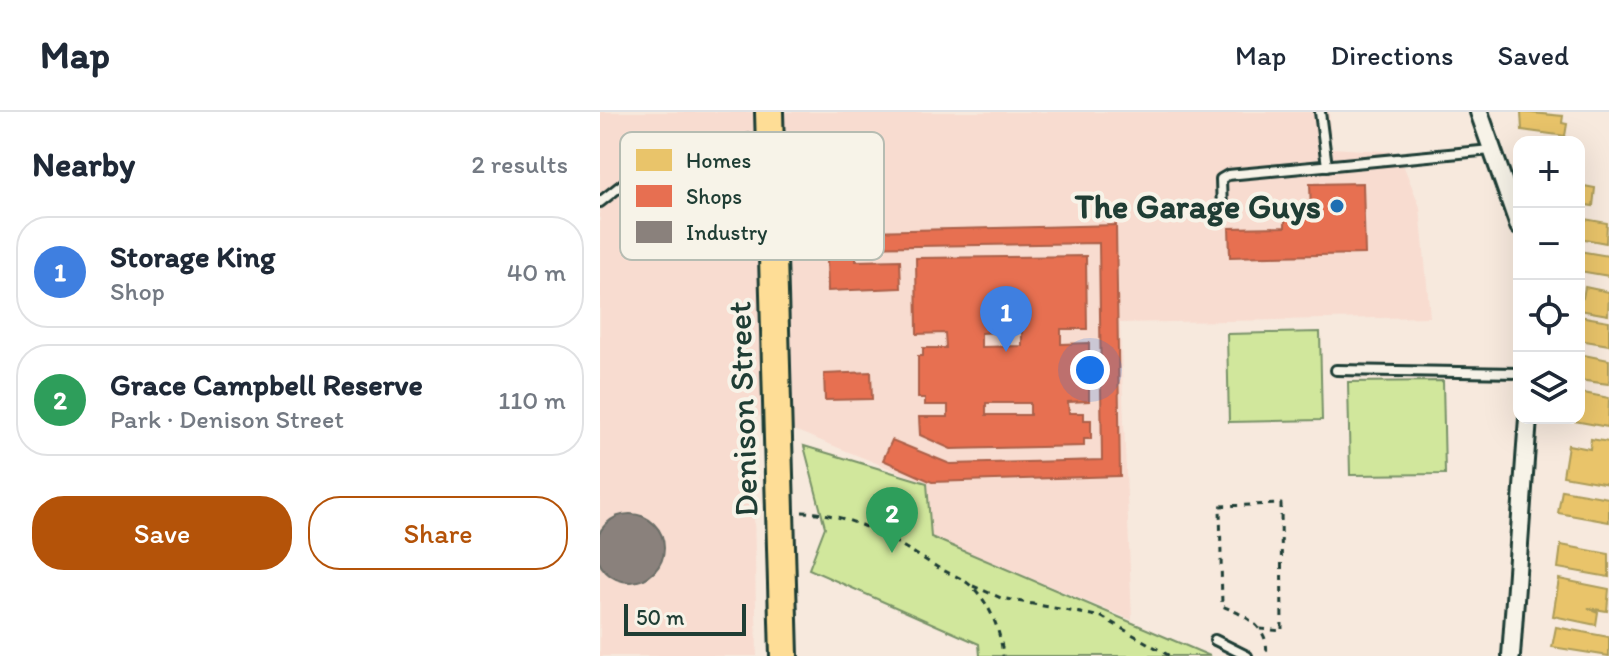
<!DOCTYPE html>
<html lang="en">
<head>
<meta charset="utf-8">
<style>
  :root { --surface:#fff; --page:#f2f2f3; --text:#1f2937; --muted:#747a83; --line:#e0e1e3; --accent:#b45309 }
  body { margin:0; font-family:Itim,sans-serif; background:var(--page); color:var(--text) }
  .controls { position:absolute; right:24px; top:24px; display:grid; overflow:hidden; border-radius:16px; box-shadow:0 8px 32px #0002 }
  .controls button { width:72px; height:72px; display:grid; place-items:center; padding:0; border:0; border-bottom:2px solid var(--line); background:var(--surface); color:var(--text); font:40px sans-serif }
  .scale { position:absolute; left:24px; bottom:20px; width:122px; box-sizing:border-box; padding-left:8px; border:4px solid #1f3d34; border-top:0; font-size:22px; line-height:28px; white-space:nowrap; color:#1f3d34; -webkit-text-stroke:6px #f7f3e8; paint-order:stroke }
  .you { position:absolute; left:490px; top:258px; width:28px; height:28px; margin:-20px; border:6px solid #fff; border-radius:50%; background:#1a73e8; box-shadow:0 0 0 12px #1a73e833 }
  .badge { display:grid; place-items:center; width:52px; height:52px; border-radius:50%; background:var(--accent); color:#fff; font-size:26px; font-weight:700 }
  .pin { position:absolute; translate:-50% -66px; filter:drop-shadow(0 2px 4px #0008) }
  .pin::after { content:''; position:absolute; top:42px; width:28px; height:24px; background:inherit; clip-path:polygon(0 0,100% 0,50% 100%) }
  .list { margin:0; padding:0; list-style:none }
  h2 { display:flex; justify-content:space-between; align-items:center; height:104px; margin:0; padding:0 32px; font-size:34px }
  h2 small { font-size:26px; font-weight:400; color:var(--muted) }
  .list li { display:grid; grid-template-columns:52px 1fr auto; gap:24px; align-items:center; box-sizing:border-box; height:112px; margin:0 16px 16px; padding:0 16px; border:2px solid var(--line); border-radius:32px }
  .list b { display:block; font-size:30px; white-space:nowrap }
  .list p { margin:0; font-size:26px; white-space:nowrap; color:var(--muted) }
  .list em { font-size:26px; font-style:normal; color:var(--muted) }
  .actions { display:flex; gap:16px; padding:24px 32px }
  .actions a { flex:1; padding:18px 0; border:2px solid var(--accent); border-radius:32px; text-align:center; font-size:28px; color:var(--accent) }
  .actions .main { background:var(--accent); color:#fff }
  .icon { flex:none; width:44px; height:44px; fill:none; stroke:currentColor; stroke-width:2; stroke-linecap:round; stroke-linejoin:round }
  .map { position:relative; flex:none; width:1009px; height:544px; overflow:hidden }
  header { display:flex; align-items:center; gap:48px; box-sizing:border-box; height:112px; padding:0 40px; background:var(--surface); border-bottom:2px solid var(--line) }
  header strong { font-size:38px }
  nav { display:flex; gap:44px; margin-inline-start:auto; font-size:28px }
  main { display:flex }
  aside { flex:1; background:var(--surface) }
  .map>svg:first-child { display:block }
</style>
</head>
<body>
<header>
<strong>Map</strong>
<nav><a>Map</a><a>Directions</a><a>Saved</a></nav>
</header>
<main>
<aside>
<h2>Nearby<small>2 results</small></h2>
<ul class="list">
<li><span class="badge" style="background:#3f7fe0">1</span><div><b>Storage King</b><p>Shop</p></div><em>40 m</em></li>
<li><span class="badge" style="background:#2e9e5b">2</span><div><b>Grace Campbell Reserve</b><p>Park · Denison Street</p></div><em>110 m</em></li>
</ul>
<div class="actions"><a class="main">Save</a><a>Share</a></div>
</aside>
<div class="map">
<svg width="1009" height="544" viewBox="0 0 1009 544">
  <rect width="100%" height="100%" fill="#f7e9dd"/>
  <filter id="ink" filterUnits="userSpaceOnUse"><feTurbulence type="fractalNoise" baseFrequency=".0125" numOctaves="2"/><feDisplacementMap in="SourceGraphic" scale="16" xChannelSelector="R" yChannelSelector="G"/><feConvolveMatrix kernelMatrix="1 2 1 2 8 2 1 2 1" color-interpolation-filters="sRGB"/></filter>
  <g filter="url(#ink)">
    <path fill="#f8dcd0" d="M0 0H729L731 36 798 40 820 95 830 205 520 211 532 508 331 425 326 371 152 301 157 544H0Z"/>
    <g fill="#d1e79c" stroke="#789268" stroke-width="2">
      <path d="M720 220 722 308 629 310 627 222Z"/>
      <path d="M843 269 845 362 750 363 748 270Z"/>
      <path d="M204 334 327 371 331 425 610 544H380L379 532 209 457 225 415Z"/>
    </g>
    <g fill="#e9c46a" stroke="#ac9c5a" stroke-width="2">
      <path d="M921 0 963 4 962 11 967 12 965 24 922 18Z"/>
      <path d="M979 73 995 76 993 94 979 92Z"/>
      <path d="M979 106 1007 111 1006 131 979 126Z"/>
      <path d="M979 139 1009 144V164L979 159Z"/>
      <path d="M985 175 1009 180 1008 203 979 198V185L983 186Z"/>
      <path d="M979 204 1009 209V233L979 228Z"/>
      <path d="M979 242 1009 248V272L979 268Z"/>
      <path d="M979 280 1009 286 1008 315 963 307 979 306Z"/>
      <path d="M991 327 1009 330V372L963 364 968 333 990 337Z"/>
      <path d="M962 378 1009 386V410L958 401Z"/>
      <path d="M961 433 1009 442V465L958 456Z"/>
      <path d="M959 467 1009 477 1007 499 988 496 998 500 996 513 953 504Z"/>
      <path d="M956 515 1009 525V544L952 535Z"/>
    </g>
    <g fill="#e76f51" stroke="#ab6048" stroke-width="2" fill-rule="evenodd">
      <path d="M763 71 765 142 630 145 629 116 685 115V102L711 101 710 72Z"/>
      <path d="M516 113 520 364 332 370 283 348 292 328 350 352 502 348 499 131 256 135V149L300 148 301 176 228 179 226 120Z"/>
      <path d="M486 144 487 217H461V232L489 231V289L468 290 469 301H484V308H491V327H484V334L351 337 320 323 319 305H348V293H325V286H318V244H323V236H346L345 221 317 222 316 146ZM422 219V234L381 235V221ZM386 291H430V303H386Z"/>
      <path d="M271 260 272 287 225 288 224 262Z"/>
    </g>
    <circle fill="#8a817c" stroke="#6a6d66" stroke-width="2" cx="30" cy="436" r="34"/>
    <g fill="none" stroke-linecap="round" stroke-linejoin="round">
      <g stroke="#1f3d34" stroke-width="14">
        <g id="lane">
          <path d="M720 0 727 54"/>
          <path d="M0 90 42 57 80 35 165 26"/>
          <path d="M622 99 621 67 628 63 891 38"/>
          <path d="M736 258 919 261"/>
          <path d="M615 528 647 544"/>
        </g>
      </g>
      <g stroke="#1f3d34" stroke-width="22">
        <g id="street">
          <path d="M879 0 919 114"/>
          <path d="M911 544 928 306"/>
        </g>
      </g>
      <g stroke="#1f3d34" stroke-width="32">
        <path id="primary" d="M169 0 184 544"/>
      </g>
      <g stroke="#1f3d34" stroke-width="3" stroke-dasharray="6 6" stroke-linecap="butt">
        <path d="M202 400C253 401 294 429 337 455 347 461 361 465 370 473 389 489 401 519 403 544"/>
        <path d="M373 474 401 486 502 505 570 544"/>
        <path d="M660 517 682 519 681 392 620 394 622 494C644 503 671 515 666 544"/>
      </g>
      <use href="#lane" stroke="#f7f3e8" stroke-width="8"/>
      <use href="#street" stroke="#f7f3e8" stroke-width="16"/>
      <use href="#primary" stroke="#fedd96" stroke-width="26"/>
    </g>
  </g>
  <circle fill="#1f6fb2" stroke="#f7f3e8" stroke-width="3" cx="737" cy="94" r="8"/>
  <g text-anchor="middle" stroke-width="8" stroke-linejoin="round" paint-order="stroke">
    <g font-size="34" font-weight="bold" fill="#1f3d34" stroke="#f7f3e8" text-anchor="end">
      <text x="721" y="106">The Garage Guys</text>
    </g>
    <g font-size="34" fill="#1f3d34" stroke="#f7f3e8">
      <text transform="translate(142 297) rotate(-92)" y="12">Denison Street</text>
    </g>
  </g>
  <rect x="20" y="20" width="264" height="128" rx="12" fill="#f7f3e8" stroke="#b6bcb2" stroke-width="2"/>
  <rect x="36" y="37" width="36" height="22" fill="#e9c46a"/>
  <rect x="36" y="73" width="36" height="22" fill="#e76f51"/>
  <rect x="36" y="109" width="36" height="22" fill="#8a817c"/>
  <g font-size="22" fill="#1f3d34">
    <text x="86" y="56">Homes</text>
    <text x="86" y="92">Shops</text>
    <text x="86" y="128">Industry</text>
  </g>
</svg>
<div class="controls">
<button>+</button>
<button>−</button>
<button><svg class="icon" aria-label="locate" viewBox="0 0 24 24"><circle cx="12" cy="12" r="6"/><path d="M12 2v4M12 18v4M2 12h4M18 12h4"/></svg></button>
<button><svg class="icon" aria-label="layers" viewBox="0 0 24 24"><path d="M12 4l9 5-9 5-9-5zM3 14l9 5 9-5"/></svg></button>
</div>
<div class="scale">50 m</div>
<div class="you"></div>
<div class="pin badge" style="left:406px;top:240px;background:#3f7fe0">1</div>
<div class="pin badge" style="left:292px;top:441px;background:#2e9e5b">2</div>
</div>
</main>
</body>
</html>
